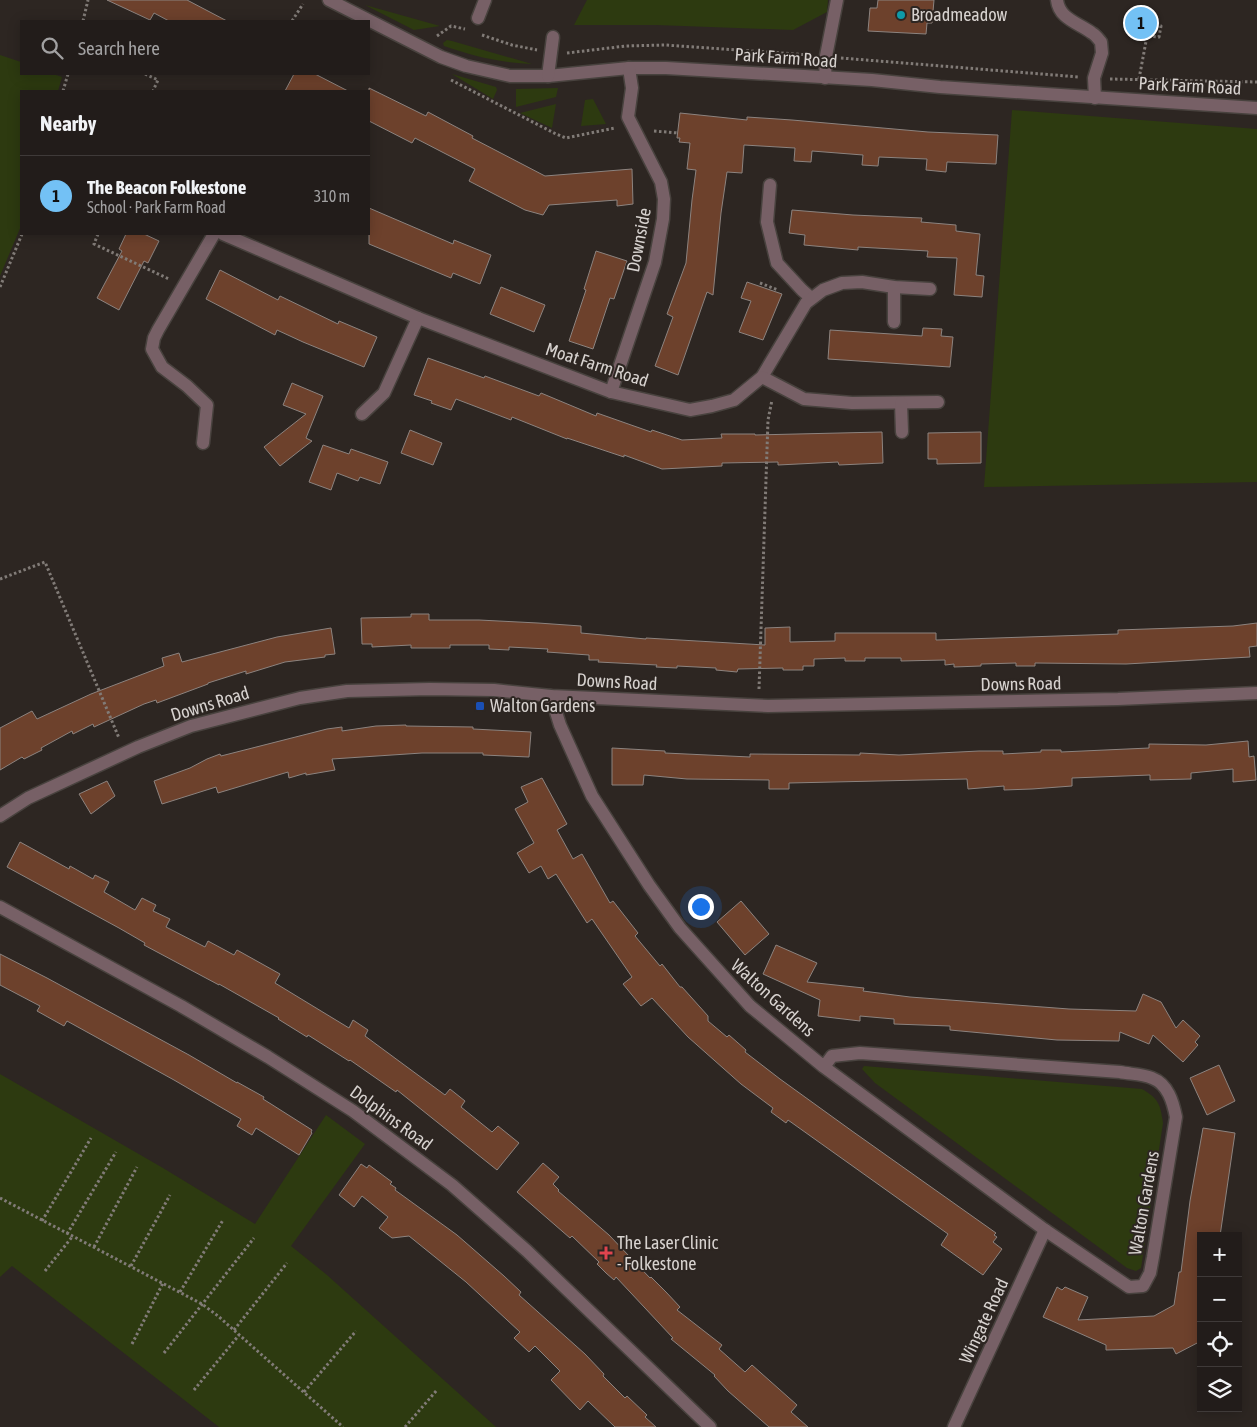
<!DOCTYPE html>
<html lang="en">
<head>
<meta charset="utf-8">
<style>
  :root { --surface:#221c1a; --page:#2a2523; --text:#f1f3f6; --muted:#a2a1a2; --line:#3f3a39; --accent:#73c1f5 }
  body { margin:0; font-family:"Asap Condensed",sans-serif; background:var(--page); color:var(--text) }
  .controls { position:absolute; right:15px; bottom:15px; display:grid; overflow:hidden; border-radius:0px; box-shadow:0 2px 12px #0003 }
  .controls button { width:45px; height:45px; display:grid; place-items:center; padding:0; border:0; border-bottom:1px solid var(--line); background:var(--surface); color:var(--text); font:25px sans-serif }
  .you { position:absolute; left:700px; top:906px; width:18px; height:18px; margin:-12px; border:4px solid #fff; border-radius:50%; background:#1a73e8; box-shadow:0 0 0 8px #1a73e833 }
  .badge { display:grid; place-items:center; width:32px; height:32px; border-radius:50%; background:var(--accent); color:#111; font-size:16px; font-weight:700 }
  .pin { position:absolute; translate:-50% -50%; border:2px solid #fff; box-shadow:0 1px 5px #0006 }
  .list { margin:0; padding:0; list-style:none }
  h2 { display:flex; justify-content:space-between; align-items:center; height:65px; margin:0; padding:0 20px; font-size:21px }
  h2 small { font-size:16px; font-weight:400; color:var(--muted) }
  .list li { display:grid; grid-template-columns:32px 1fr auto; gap:15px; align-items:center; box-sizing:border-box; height:80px; padding:0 20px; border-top:1px solid var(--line) }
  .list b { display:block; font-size:19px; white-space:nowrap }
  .list p { margin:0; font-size:16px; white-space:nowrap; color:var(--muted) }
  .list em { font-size:16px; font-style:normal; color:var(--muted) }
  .icon { flex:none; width:28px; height:28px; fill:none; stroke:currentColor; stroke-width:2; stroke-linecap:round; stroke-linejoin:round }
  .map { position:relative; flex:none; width:1257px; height:1427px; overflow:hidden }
  .search { position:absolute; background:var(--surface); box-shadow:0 2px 12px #0003; left:20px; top:20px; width:350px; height:55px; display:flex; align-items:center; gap:12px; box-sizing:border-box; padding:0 18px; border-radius:0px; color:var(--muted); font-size:19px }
  .panel { position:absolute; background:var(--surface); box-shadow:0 2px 12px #0003; left:20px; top:90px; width:350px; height:145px; border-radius:0px }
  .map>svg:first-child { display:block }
</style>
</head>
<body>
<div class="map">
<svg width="1257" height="1427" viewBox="0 0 1257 1427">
  <rect width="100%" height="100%" fill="#2d2622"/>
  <g fill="#2d3a10">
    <path d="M587 0H828L827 12 793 30 656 25H574Z"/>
    <path d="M365 5 440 26 414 30Z"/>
    <path d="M447 40 452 41 532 64C501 63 473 56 444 46L443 43Z"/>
    <path d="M0 55 21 62V74H53L62 77 58 91H21V226L0 276Z"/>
    <path d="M452 74 496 87 497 90 493 99Z"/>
    <path d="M558 88 556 97 516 107V89Z"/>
    <path d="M593 99 606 124 581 126 585 100Z"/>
    <path d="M556 104 552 128 520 113Z"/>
    <path d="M1012 110 1257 129V482L984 487Z"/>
    <path d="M864 1066 1142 1089C1159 1099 1160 1104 1163 1123L1141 1268 1136 1271 1127 1268 875 1083 862 1069Z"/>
    <path d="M0 1074 163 1168 255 1224 326 1115 365 1144 291 1246 327 1275 496 1427H219L12 1266 0 1277Z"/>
  </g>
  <g fill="#6d412c" stroke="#8c837f">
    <path d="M107 0H187L227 21H169L154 13 150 20Z"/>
    <path d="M878 0H934L932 23H927L926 34 868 31 870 8H877Z"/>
    <path d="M294 74H315L348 91H285Z"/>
    <path d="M369 88 426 116 428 112 473 136 472 138 545 176 632 169 633 204 617 206V200L549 205 543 215 525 210 469 181 475 169 415 138 412 143 369 121Z"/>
    <path d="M680 113 747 120V117L792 120 928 132 998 135 996 164 947 162 946 172 926 170 927 159 879 157 878 166 862 165 863 155 812 151 811 162 794 161 795 148 744 145 742 173 727 172 721 213 713 295 707 292 678 375 655 366 673 317 667 314 686 263 692 200 696 170 687 169 690 143 679 142 680 138H677Z"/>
    <path d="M369 208 453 244 454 240 491 255 480 284 453 273 451 278 369 244Z"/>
    <path d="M792 210 853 215 922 218 921 222 956 225V231L980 234 976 275 984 276 982 297 954 295 957 258 927 257 928 251 858 247V250L804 245 805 235 789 233Z"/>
    <path d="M126 234H144L159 241 148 263 144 261 119 310 97 298 122 251 119 249Z"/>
    <path d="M596 251 627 261 614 299 610 298 593 349 569 341 586 290 584 289Z"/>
    <path d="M220 270 278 300 280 296 338 324 339 321 377 337 364 367 303 342 277 330 275 335 206 299Z"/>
    <path d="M747 282 782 294 763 340 739 332 751 301 741 298Z"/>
    <path d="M501 287 545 305 534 332 490 314Z"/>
    <path d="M923 328 942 329 941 336 953 337 950 367 828 359 830 330 922 336Z"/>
    <path d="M428 358 484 378 485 376 539 396 541 393 596 416 597 413 651 432 652 430 682 440 722 438 721 434H755V435L882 432 883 463 839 465 838 462 778 465V462L722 463V466L662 469 624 455V457L567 438V439L512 417 511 420 456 399 451 410 431 403 432 401 414 395Z"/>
    <path d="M292 383 323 396 306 438 312 441 280 466 264 447 306 414 283 405Z"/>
    <path d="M410 430 442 443 433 465 401 453Z"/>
    <path d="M981 432V463L937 464V459H928V433Z"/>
    <path d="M323 445 349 454 351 449 388 462 380 484 360 477 358 481 337 473 331 490 309 482Z"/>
    <path d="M411 614H429V620H479L538 623 581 626V633L646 639V638L765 645V628L790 627V642L835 641V633H936V640L1118 634V630L1233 626 1257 623V646L1249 647 1250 657 1126 664 1035 663V666H1016V663L981 664V666L954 667V664L945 665V660L901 661V658H865V661H845V658L814 659V666H803V670H783V668L738 669 737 672 716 670V668L677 666V668L656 667 657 665 598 662 599 660H589V655L547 652 548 649 509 647V650L489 649V645H450V648H411V645L372 647V644H362L361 618 411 617Z"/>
    <path d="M331 628 335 654 325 655V657L285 662 246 674V671L208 683V684L157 703 156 700 144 704 94 727 93 724 73 734 72 731 41 748 42 750 24 759 22 757 0 770V728L32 711 37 719 91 694 164 666 162 658 179 653 182 662 277 637Z"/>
    <path d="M406 725V726L473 727V729L531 732 529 757 483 755V753H422L332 759 335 770 306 775V773L289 778 288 772 218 793 216 787 162 804 154 781 190 768 207 759 220 754 221 756 327 729 342 727V731L376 726Z"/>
    <path d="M1248 741 1249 757 1254 756 1256 780 1233 782V769L1191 773V779L1150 780V775L1072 778V786L1032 789 1004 790V786L968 789 967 779 789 783V789H769V780L687 779 644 775 643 785H612V748L665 751V753L750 757V754L860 755V753L899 755 979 751H1003V754L1041 752V750H1061V752L1149 748V744L1206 745Z"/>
    <path d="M542 778 567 824 557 830 573 859 582 854 610 903 613 901 638 933 635 936 660 966 662 964 680 987H682L708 1016V1021L727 1037 729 1035 746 1050 745 1052 780 1079 852 1131 996 1233 994 1235 997 1237 993 1242 1002 1249 983 1275 941 1245 948 1234 788 1120 786 1123 771 1112 773 1108 741 1084 688 1037 652 998 641 1006 623 984 632 977 592 919 587 923 556 874 548 879 541 866 529 873 517 853 534 843 515 809 528 802 521 787Z"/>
    <path d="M107 781 115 796 91 814 79 794Z"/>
    <path d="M20 842 69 869 70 866 93 879 95 875 109 882 104 892 135 910 142 898 156 905 153 911 170 919 166 927 205 947 208 941 234 955 237 950 280 974 275 983 349 1028 353 1020 368 1030 365 1036 445 1095 450 1089 465 1101 461 1107 492 1132 498 1126 519 1143 497 1170 397 1090 396 1092 350 1060 349 1061 308 1035 307 1037 278 1019 279 1018 219 984V985L144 945 145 943 119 928 7 867Z"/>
    <path d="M741 901 769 934 745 955 717 922Z"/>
    <path d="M776 945 817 963 807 982 864 988 863 991 910 997 1069 1009 1136 1011 1143 994 1161 1002 1176 1028 1183 1020 1200 1036 1195 1042 1198 1045 1183 1062 1153 1035 1149 1044 1120 1032 1119 1041 1057 1040 950 1030V1026L894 1024V1019L860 1016V1021L818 1016 820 1000 763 974Z"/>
    <path d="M0 954 47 978 189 1055 237 1083V1082L264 1097 263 1099 271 1104 312 1130 311 1132 312 1133 299 1155 256 1128 252 1135 237 1126 241 1119 174 1080 67 1021 64 1026 37 1011 40 1006 0 985Z"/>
    <path d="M1219 1065 1235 1101 1207 1115 1190 1078Z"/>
    <path d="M1203 1128 1235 1133 1220 1236H1201V1341L1176 1354 1173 1348 1106 1350V1345L1043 1317 1057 1287 1062 1290 1065 1287 1088 1297 1078 1320 1154 1316 1174 1305 1179 1272H1181L1190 1201Z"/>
    <path d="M543 1163 559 1177 553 1184 559 1190 558 1191 609 1235 650 1278 651 1277 666 1292 680 1307 677 1310 722 1345 719 1349 745 1372 752 1365 797 1405 791 1412 808 1427H769L728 1391 714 1376 715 1375 671 1339 673 1338 616 1277 614 1280 606 1273 597 1264 599 1262 572 1236 570 1238 517 1192Z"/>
    <path d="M361 1164 367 1168 369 1165 392 1182 390 1184 396 1188 395 1190 457 1235 504 1276 521 1292 519 1295 585 1354 604 1374 603 1376 625 1398 627 1396 647 1415 645 1417 656 1427H615L588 1401 580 1410 551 1380 560 1371 535 1346 529 1352 514 1338 520 1332 466 1282 409 1236 392 1238 379 1228 388 1217 362 1196 354 1207 339 1195Z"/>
  </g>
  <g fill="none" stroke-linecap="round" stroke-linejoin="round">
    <g stroke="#48423e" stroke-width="15">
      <g id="minor">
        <path d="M329 0 441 57 466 66 510 76H548L629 68H666L872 80 940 87 1257 108"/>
        <path d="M1057 0C1059 19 1079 23 1092 33 1096 35 1098 39 1101 42L1102 53 1094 78 1095 98"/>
        <path d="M478 18 485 0"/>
        <path d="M548 76 553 37"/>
        <path d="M825 78 826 56 837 0"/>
        <path d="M770 185 767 222 777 263 802 290 811 298"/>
        <path d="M223 234 418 318 611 392 690 410 712 406 734 400 762 377 806 303 823 290 842 283 862 282 894 287 930 289"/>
        <path d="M894 322V287"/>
        <path d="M762 377 804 399 852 403 938 402"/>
        <path d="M611 392 655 262 663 219 664 199 661 182 628 117 632 88 629 68"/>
        <path d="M901 403 902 432"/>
        <path d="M362 414 384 393 418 318"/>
        <path d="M203 443 207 405 187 386 162 367 152 349 154 338 158 330 214 234"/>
        <path d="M551 696 560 725 592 796 649 885 680 928 750 1006 824 1067 1045 1230 1129 1287 1143 1286 1150 1273 1153 1257 1176 1117C1173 1102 1168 1084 1152 1078 1143 1074 1130 1074 1120 1072L860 1053 832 1056 824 1067"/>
        <path d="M0 816 28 798 138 747 191 726 300 698 347 691 430 689 494 690 551 696 768 706 1118 699 1257 693"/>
        <path d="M0 907 181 1006 268 1057 353 1111 452 1185 527 1251 710 1427"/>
        <path d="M954 1427 1045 1230"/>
      </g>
    </g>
    <g stroke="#817b77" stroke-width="3" stroke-dasharray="2.5 2.5" stroke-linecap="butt">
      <path d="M83 21 88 0"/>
      <path d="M292 21 303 4"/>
      <path d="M482 35 512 45 537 50"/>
      <path d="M437 36 451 26 465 29"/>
      <path d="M567 53 626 46 665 45 810 55"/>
      <path d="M841 58 1079 77"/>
      <path d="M145 74 158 80 153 91"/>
      <path d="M1110 79 1257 82"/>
      <path d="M1139 79 1147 36 1159 37 1161 26H1154"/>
      <path d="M451 80 556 134 566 138 615 128"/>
      <path d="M63 91 68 74"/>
      <path d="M654 131 678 133"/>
      <path d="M98 234 94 244 169 279"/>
      <path d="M760 283 778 290"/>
      <path d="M0 287 22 234"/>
      <path d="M0 579 45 562 119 738"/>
      <path d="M759 689 768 420 772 400"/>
      <path d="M0 1198 202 1304 218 1316 343 1427"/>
      <path d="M42 1221 91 1138"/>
      <path d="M67 1234 116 1152"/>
      <path d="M94 1247 137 1167"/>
      <path d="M131 1266 170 1195"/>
      <path d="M45 1271 72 1237"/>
      <path d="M180 1292 223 1220"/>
      <path d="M234 1330 287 1263"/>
      <path d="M132 1344 163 1283"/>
      <path d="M164 1353 254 1238"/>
      <path d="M194 1390 239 1335"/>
      <path d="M304 1392 356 1331"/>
      <path d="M405 1427 437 1390"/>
    </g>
    <use href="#minor" stroke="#776066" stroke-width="12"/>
  </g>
  <circle fill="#0f9aa8" stroke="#2d2622" stroke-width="2" cx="901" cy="15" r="5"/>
  <rect fill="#1a4fb4" stroke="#2d2622" stroke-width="2" x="475" y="701" width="10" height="10" rx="2.5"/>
  <path fill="#e0444e" stroke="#2d2622" stroke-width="2" d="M603.5 1245.5h5v5h5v5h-5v5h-5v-5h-5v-5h5z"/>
  <g text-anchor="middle" stroke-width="4" stroke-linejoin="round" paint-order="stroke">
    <g font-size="18" fill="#d7d2cf" stroke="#2d2622" text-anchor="start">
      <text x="911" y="21">Broadmeadow</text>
      <text x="490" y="712">Walton Gardens</text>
      <text x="617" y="1249">The Laser Clinic<tspan x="617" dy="21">- Folkestone</tspan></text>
    </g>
    <g font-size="18" fill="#d7d2cf" stroke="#2d2622">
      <text transform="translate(786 58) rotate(4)" y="6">Park Farm Road</text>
      <text transform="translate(1190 86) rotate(3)" y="6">Park Farm Road</text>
      <text transform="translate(639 240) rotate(-79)" y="6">Downside</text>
      <text transform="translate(597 365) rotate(18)" y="6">Moat Farm Road</text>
      <text transform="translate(617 682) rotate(3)" y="6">Downs Road</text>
      <text transform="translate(1021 684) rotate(-1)" y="6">Downs Road</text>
      <text transform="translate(210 704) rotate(-17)" y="6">Downs Road</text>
      <text transform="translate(773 998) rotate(42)" y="6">Walton Gardens</text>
      <text transform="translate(391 1118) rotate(36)" y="6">Dolphins Road</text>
      <text transform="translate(1144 1203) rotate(-80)" y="6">Walton Gardens</text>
      <text transform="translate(984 1321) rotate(-65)" y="6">Wingate Road</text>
    </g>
  </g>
</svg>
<div class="controls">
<button>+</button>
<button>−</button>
<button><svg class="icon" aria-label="locate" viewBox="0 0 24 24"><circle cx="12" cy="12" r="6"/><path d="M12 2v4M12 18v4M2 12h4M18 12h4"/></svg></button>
<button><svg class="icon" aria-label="layers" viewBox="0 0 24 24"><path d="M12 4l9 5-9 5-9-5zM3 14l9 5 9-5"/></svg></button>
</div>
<div class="you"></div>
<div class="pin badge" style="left:1141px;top:23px">1</div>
<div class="search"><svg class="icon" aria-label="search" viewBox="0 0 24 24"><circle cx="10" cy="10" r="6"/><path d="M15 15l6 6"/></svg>Search here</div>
<section class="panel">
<h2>Nearby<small></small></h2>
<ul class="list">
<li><span class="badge">1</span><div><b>The Beacon Folkestone</b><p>School · Park Farm Road</p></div><em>310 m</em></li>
</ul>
</section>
</div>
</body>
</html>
